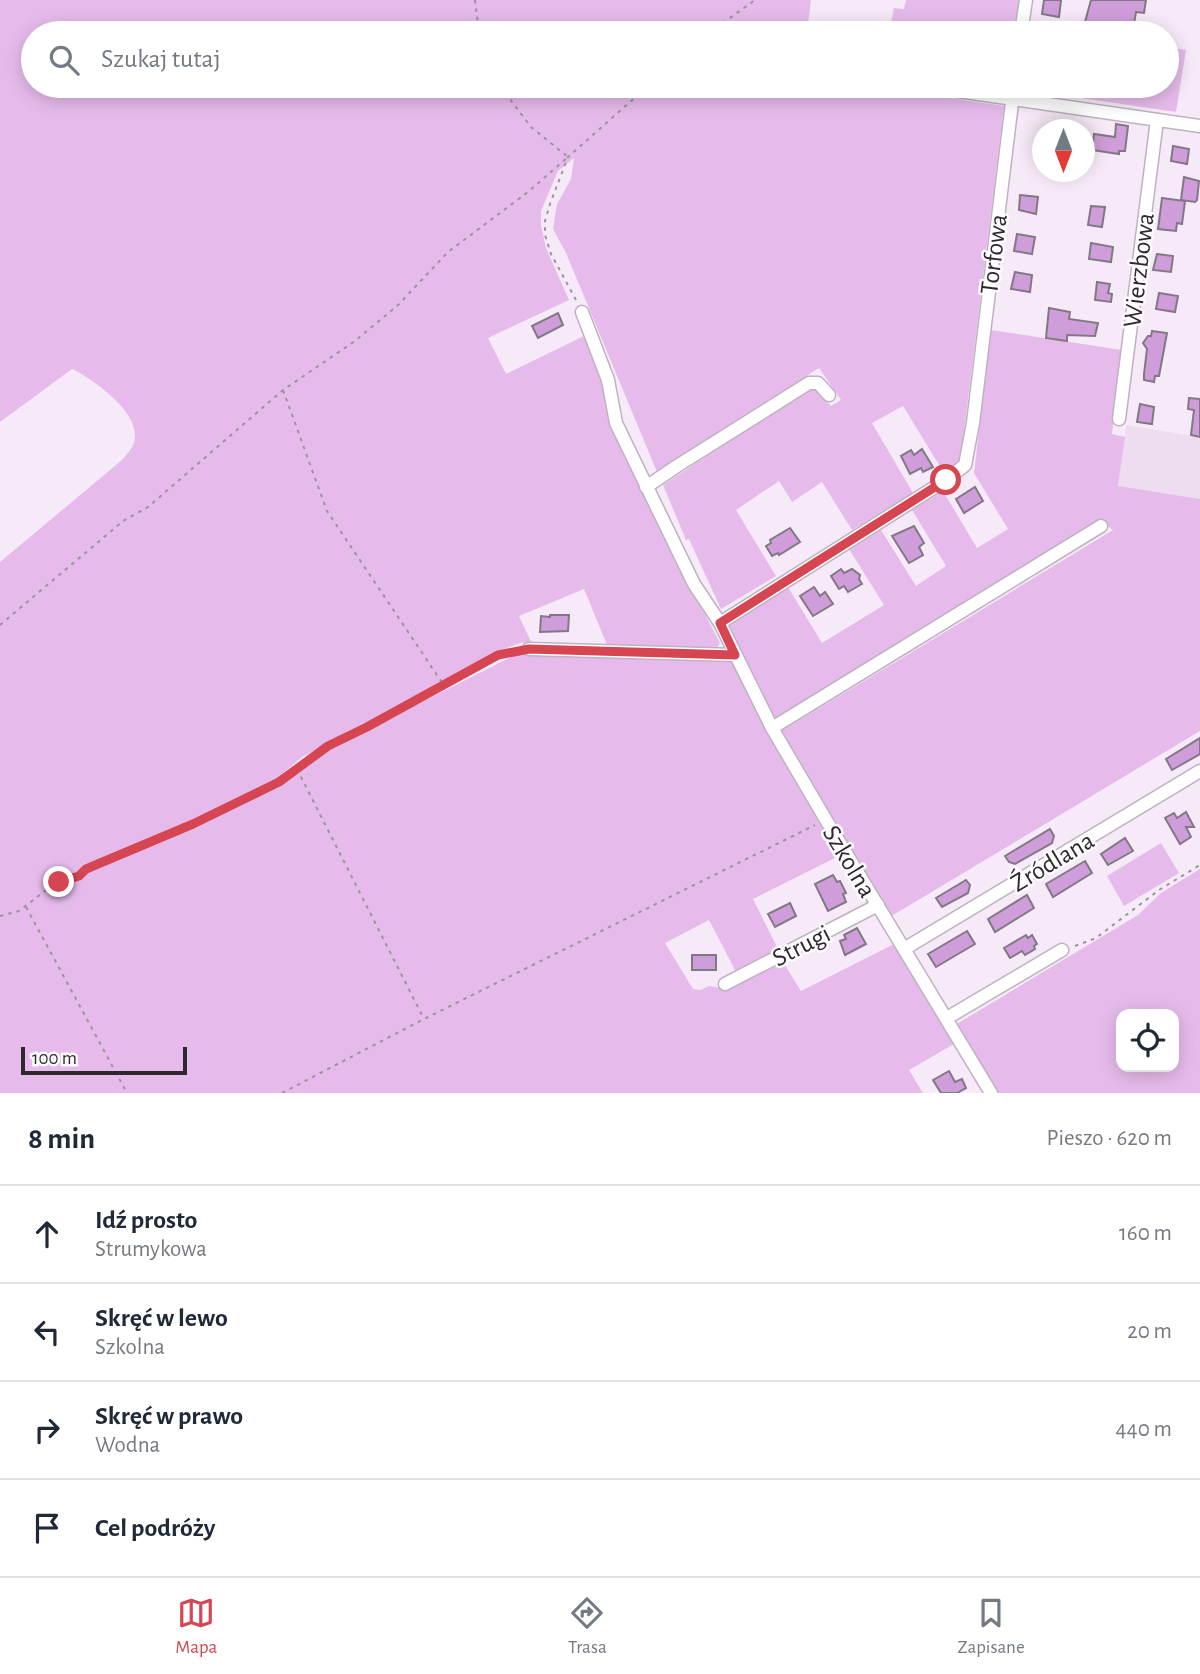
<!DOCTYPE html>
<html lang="pl">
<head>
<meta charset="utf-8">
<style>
  :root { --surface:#fff; --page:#f6f6f7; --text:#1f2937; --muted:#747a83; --line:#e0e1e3; --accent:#d54552 }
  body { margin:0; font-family:"Alegreya Sans",sans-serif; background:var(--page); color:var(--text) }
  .controls { position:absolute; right:21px; bottom:21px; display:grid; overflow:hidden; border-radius:14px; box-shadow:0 4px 18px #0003 }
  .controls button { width:63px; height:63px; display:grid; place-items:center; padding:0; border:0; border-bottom:2px solid var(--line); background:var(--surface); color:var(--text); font:35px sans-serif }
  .compass { position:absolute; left:1032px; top:119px; width:63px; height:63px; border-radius:50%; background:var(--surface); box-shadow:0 4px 18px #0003; rotate:180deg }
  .scale { position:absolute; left:21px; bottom:18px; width:166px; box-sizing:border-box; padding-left:7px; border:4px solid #2d282e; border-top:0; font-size:19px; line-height:24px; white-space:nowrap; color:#2d282e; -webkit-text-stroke:5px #fefbfe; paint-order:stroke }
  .stop { position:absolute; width:21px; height:21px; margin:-16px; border:5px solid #d54552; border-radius:50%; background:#fff }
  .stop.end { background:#d54552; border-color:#fff; box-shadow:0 2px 7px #0008 }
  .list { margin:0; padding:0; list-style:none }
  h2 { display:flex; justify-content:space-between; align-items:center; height:91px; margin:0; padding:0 28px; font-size:30px }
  h2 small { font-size:23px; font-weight:400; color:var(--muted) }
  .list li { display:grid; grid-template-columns:46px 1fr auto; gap:21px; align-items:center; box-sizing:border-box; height:98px; padding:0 28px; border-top:2px solid var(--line) }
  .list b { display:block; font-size:26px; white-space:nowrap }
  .list p { margin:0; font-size:23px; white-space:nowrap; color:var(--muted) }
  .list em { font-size:23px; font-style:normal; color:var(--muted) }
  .icon { flex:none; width:38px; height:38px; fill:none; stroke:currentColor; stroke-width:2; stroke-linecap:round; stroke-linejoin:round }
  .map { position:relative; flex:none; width:1200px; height:1093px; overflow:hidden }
  .search { position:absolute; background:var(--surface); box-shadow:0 4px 18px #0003; left:21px; right:21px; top:21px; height:77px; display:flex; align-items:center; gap:18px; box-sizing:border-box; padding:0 24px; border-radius:38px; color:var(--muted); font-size:26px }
  .sheet { height:483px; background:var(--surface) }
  nav { display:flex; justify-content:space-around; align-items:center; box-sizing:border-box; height:98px; border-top:2px solid var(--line); background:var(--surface); font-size:19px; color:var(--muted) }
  nav a { display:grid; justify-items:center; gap:4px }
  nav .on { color:var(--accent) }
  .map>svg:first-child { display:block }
</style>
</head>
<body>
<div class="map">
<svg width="1200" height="1093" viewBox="0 0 1200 1093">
  <rect width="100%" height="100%" fill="#f7eaf8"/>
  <path fill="#eedcf0" d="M1126 425 1200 437V499L1118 487Z"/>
  <g fill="#e6bbeb" fill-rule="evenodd">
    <path d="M0 0H811L807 33H33V86H867L1004 106 960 464 944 473 903 406 872 423 913 493 852 530 822 482 792 502 779 481 736 510 776 576 721 609 689 539 686 540 663 485 808 389H815L831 406 841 400 819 368 657 472 566 253 553 229 557 204 571 179 574 158 558 171 541 211V225L546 248 569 300 488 338 506 374 584 336 602 376 606 410 612 425 689 584 720 643 716 649 607 645 584 589 519 616 531 642 520 643 498 651 417 698 302 757 271 783 190 821 195 825 293 776 327 750 517 654 731 660 821 817 839 856 753 899 779 951 736 972 709 920 665 943 693 989 700 990 709 986 721 988 781 959 801 991 894 944 954 1044 909 1070 923 1093H0V562L122 460C128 453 135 446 135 436 136 410 93 379 72 369L0 422Z"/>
    <path d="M906 0H1020L1015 33H889L894 8 904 9Z"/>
    <path d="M1167 47 1186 50 1176 112 1020 89 1021 86H1167Z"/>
    <path d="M991 330 1122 350 1112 434 1125 437 1118 486 1200 499V731L890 917 780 732 1113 530 1101 521 773 719 728 623 788 587 822 643 884 605 849 549 881 530 916 586 946 566 912 510 943 491 977 548 1008 529 974 473Z"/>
    <path d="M1161 843 1179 873 1124 906 1107 876Z"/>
    <path d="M1200 869V1093H996L955 1025 1138 915 1161 893ZM1121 1014H1174V1067H1121Z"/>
  </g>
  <g fill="#cf9eda" stroke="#827885" stroke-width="2">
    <path d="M1044 0H1061L1059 17 1042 14Z"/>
    <path d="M1091 0H1146L1144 13 1136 12 1133 29 1108 24 1107 33H1082Z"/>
    <path d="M1116 124 1128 126 1125 151H1119V154L1092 150 1094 134 1115 137Z"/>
    <path d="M1173 146 1189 149 1187 164 1171 161Z"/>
    <path d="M1184 177 1199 181 1197 200 1195 202 1181 200Z"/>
    <path d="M1020 195 1038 197 1036 214 1019 210Z"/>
    <path d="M1162 198 1185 201 1182 224 1177 223 1176 231 1158 229Z"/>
    <path d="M1091 206 1105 207 1102 227 1088 225Z"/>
    <path d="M1017 234 1035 237 1032 254 1014 251Z"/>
    <path d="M1091 243 1113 247 1111 262 1089 259Z"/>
    <path d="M1157 254 1173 256 1171 272 1153 270Z"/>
    <path d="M1015 272 1032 275 1030 292 1011 289Z"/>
    <path d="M1097 282 1110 284 1108 293 1112 294 1111 302 1095 300Z"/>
    <path d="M1159 293 1178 296 1175 312 1156 309Z"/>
    <path d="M1049 308 1070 312 1069 319 1098 323 1095 336 1067 335V341L1046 338Z"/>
    <path d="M558 313 563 325 538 338 532 326Z"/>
    <path d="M1152 331 1167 333 1159 376H1155L1154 382 1144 380V374L1147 349 1143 343 1148 336H1151Z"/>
    <path d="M1189 398 1200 399V437L1191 435 1194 410 1188 409Z"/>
    <path d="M1140 404 1154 407 1152 424 1137 422Z"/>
    <path d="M922 449 933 467 923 472 921 468 910 474 901 456 911 450 914 455Z"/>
    <path d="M975 487 983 501 964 513 956 499Z"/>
    <path d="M914 526 924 543 919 547 923 555 909 563 892 536Z"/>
    <path d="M790 528 800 542 779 555 778 553 772 556 766 546 771 543 770 540Z"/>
    <path d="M841 569 844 573 852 569 860 575 859 579 862 584 848 592 844 586 839 589 831 576Z"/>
    <path d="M814 587 820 596 825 592 833 604 813 616 800 596Z"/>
    <path d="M550 615H569L568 631 540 632 541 616 550 617Z"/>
    <path d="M1200 738V754L1172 770 1166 759Z"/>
    <path d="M1186 812 1194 827H1186L1191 837 1180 844 1165 818 1174 813 1177 818Z"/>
    <path d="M1050 829 1054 836 1052 843 1015 864 1009 862 1005 856Z"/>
    <path d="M1125 838 1133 851 1108 865 1101 854Z"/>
    <path d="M1085 861 1092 873 1053 897 1046 884Z"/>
    <path d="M833 875 837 882 840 881 846 893 843 894 846 902 828 911 815 884Z"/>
    <path d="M966 880 970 885 968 893 942 907 936 898Z"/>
    <path d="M1027 895 1034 908 995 932 988 919Z"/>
    <path d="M790 903 796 916 775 927 768 914Z"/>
    <path d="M857 928 866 944 845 955 840 941 846 939 844 935Z"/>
    <path d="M967 931 975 944 936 967 928 954Z"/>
    <path d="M1026 935 1028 938 1032 935 1037 944 1034 946 1035 949 1025 955 1022 951 1010 958 1004 948Z"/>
    <rect x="692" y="955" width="24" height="15"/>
    <path d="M949 1071 955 1082 962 1079 966 1088 957 1093H941L933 1080Z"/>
  </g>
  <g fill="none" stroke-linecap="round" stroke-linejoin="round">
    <g stroke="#beb2c0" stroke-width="15">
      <g id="minor">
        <path d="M1021 33 1026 0"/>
        <path d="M923 86 1200 126"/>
        <path d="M582 312 608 380 616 423 694 584 720 623 772 728 826 820 991 1093"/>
        <path d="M1119 419 1157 120"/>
        <path d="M646 487 677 466 809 383H818L829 395"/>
        <path d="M720 623 946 480 965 465 973 423 1014 86"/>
        <path d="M529 649 735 655"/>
        <path d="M772 728 1101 526"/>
        <path d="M904 949 1200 771"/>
        <path d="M725 984 878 905"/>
        <path d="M947 1018 1062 950"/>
      </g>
    </g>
    <g stroke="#9c939d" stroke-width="2" stroke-dasharray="3.5 5" stroke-linecap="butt">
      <path d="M475 0 479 33"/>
      <path d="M709 33 755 0"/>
      <path d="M576 300 551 254 545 235V221L550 204 568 157 648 86"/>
      <path d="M283 390 327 511 443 684"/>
      <path d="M0 625 123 521 148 507 283 390 355 341 398 305 448 252 528 192 568 157 531 127 500 86"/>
      <path d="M297 769 424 1019"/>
      <path d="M26 907 127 1093"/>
      <path d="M0 916 19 911 54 884 79 876 86 869 193 824 280 782 328 746 367 727 498 655 518 650"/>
      <path d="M1075 946 1096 938 1159 890 1200 865"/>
      <path d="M282 1093 424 1019 815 825"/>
    </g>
    <use href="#minor" stroke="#fff" stroke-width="12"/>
  </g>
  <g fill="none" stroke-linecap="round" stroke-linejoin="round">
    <path stroke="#d54552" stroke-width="9" d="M59 882 79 876 86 869 193 824 279 782 328 746 367 727 498 655 529 649 735 655 720 623 946 480"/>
  </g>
  <g text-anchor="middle" stroke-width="5" stroke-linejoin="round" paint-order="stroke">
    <g font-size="26" fill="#2d282e" stroke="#fefbfe">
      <text transform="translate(993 254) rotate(-83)" y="9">Torfowa</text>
      <text transform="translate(1138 270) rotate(-83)" y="9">Wierzbowa</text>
      <text transform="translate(850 861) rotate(59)" y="9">Szkolna</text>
      <text transform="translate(1052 861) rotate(-31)" y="9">Źródlana</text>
      <text transform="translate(801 945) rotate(-27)" y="9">Strugi</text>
    </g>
  </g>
</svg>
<div class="controls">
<button><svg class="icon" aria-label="locate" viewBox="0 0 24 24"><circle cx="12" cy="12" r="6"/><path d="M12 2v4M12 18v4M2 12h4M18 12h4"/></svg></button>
</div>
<svg class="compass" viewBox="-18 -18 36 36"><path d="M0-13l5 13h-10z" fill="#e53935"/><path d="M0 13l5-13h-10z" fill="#747a83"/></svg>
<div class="scale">100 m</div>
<div class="stop" style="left:946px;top:480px"></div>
<div class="stop end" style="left:59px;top:882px"></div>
<div class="search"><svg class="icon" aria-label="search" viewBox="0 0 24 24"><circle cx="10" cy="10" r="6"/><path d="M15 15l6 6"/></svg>Szukaj tutaj</div>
</div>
<section class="sheet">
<h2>8 min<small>Pieszo · 620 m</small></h2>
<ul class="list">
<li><svg class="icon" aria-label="ahead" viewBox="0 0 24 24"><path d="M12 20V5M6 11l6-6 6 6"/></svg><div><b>Idź prosto</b><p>Strumykowa</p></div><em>160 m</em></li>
<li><svg class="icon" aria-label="left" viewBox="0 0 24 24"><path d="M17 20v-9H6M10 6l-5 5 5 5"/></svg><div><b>Skręć w lewo</b><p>Szkolna</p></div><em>20 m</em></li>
<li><svg class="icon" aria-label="right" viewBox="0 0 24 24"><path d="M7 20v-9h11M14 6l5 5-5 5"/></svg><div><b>Skręć w prawo</b><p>Wodna</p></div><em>440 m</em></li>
<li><svg class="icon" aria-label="arrive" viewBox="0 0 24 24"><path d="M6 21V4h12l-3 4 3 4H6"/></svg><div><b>Cel podróży</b></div></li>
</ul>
</section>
<nav>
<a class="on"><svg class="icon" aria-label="map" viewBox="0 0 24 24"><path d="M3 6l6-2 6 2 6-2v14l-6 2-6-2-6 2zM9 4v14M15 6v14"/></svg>Mapa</a>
<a><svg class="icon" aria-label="directions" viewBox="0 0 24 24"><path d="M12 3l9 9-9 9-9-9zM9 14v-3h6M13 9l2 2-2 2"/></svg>Trasa</a>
<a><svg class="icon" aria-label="saved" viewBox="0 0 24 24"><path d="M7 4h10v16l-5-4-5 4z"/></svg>Zapisane</a>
</nav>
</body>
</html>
